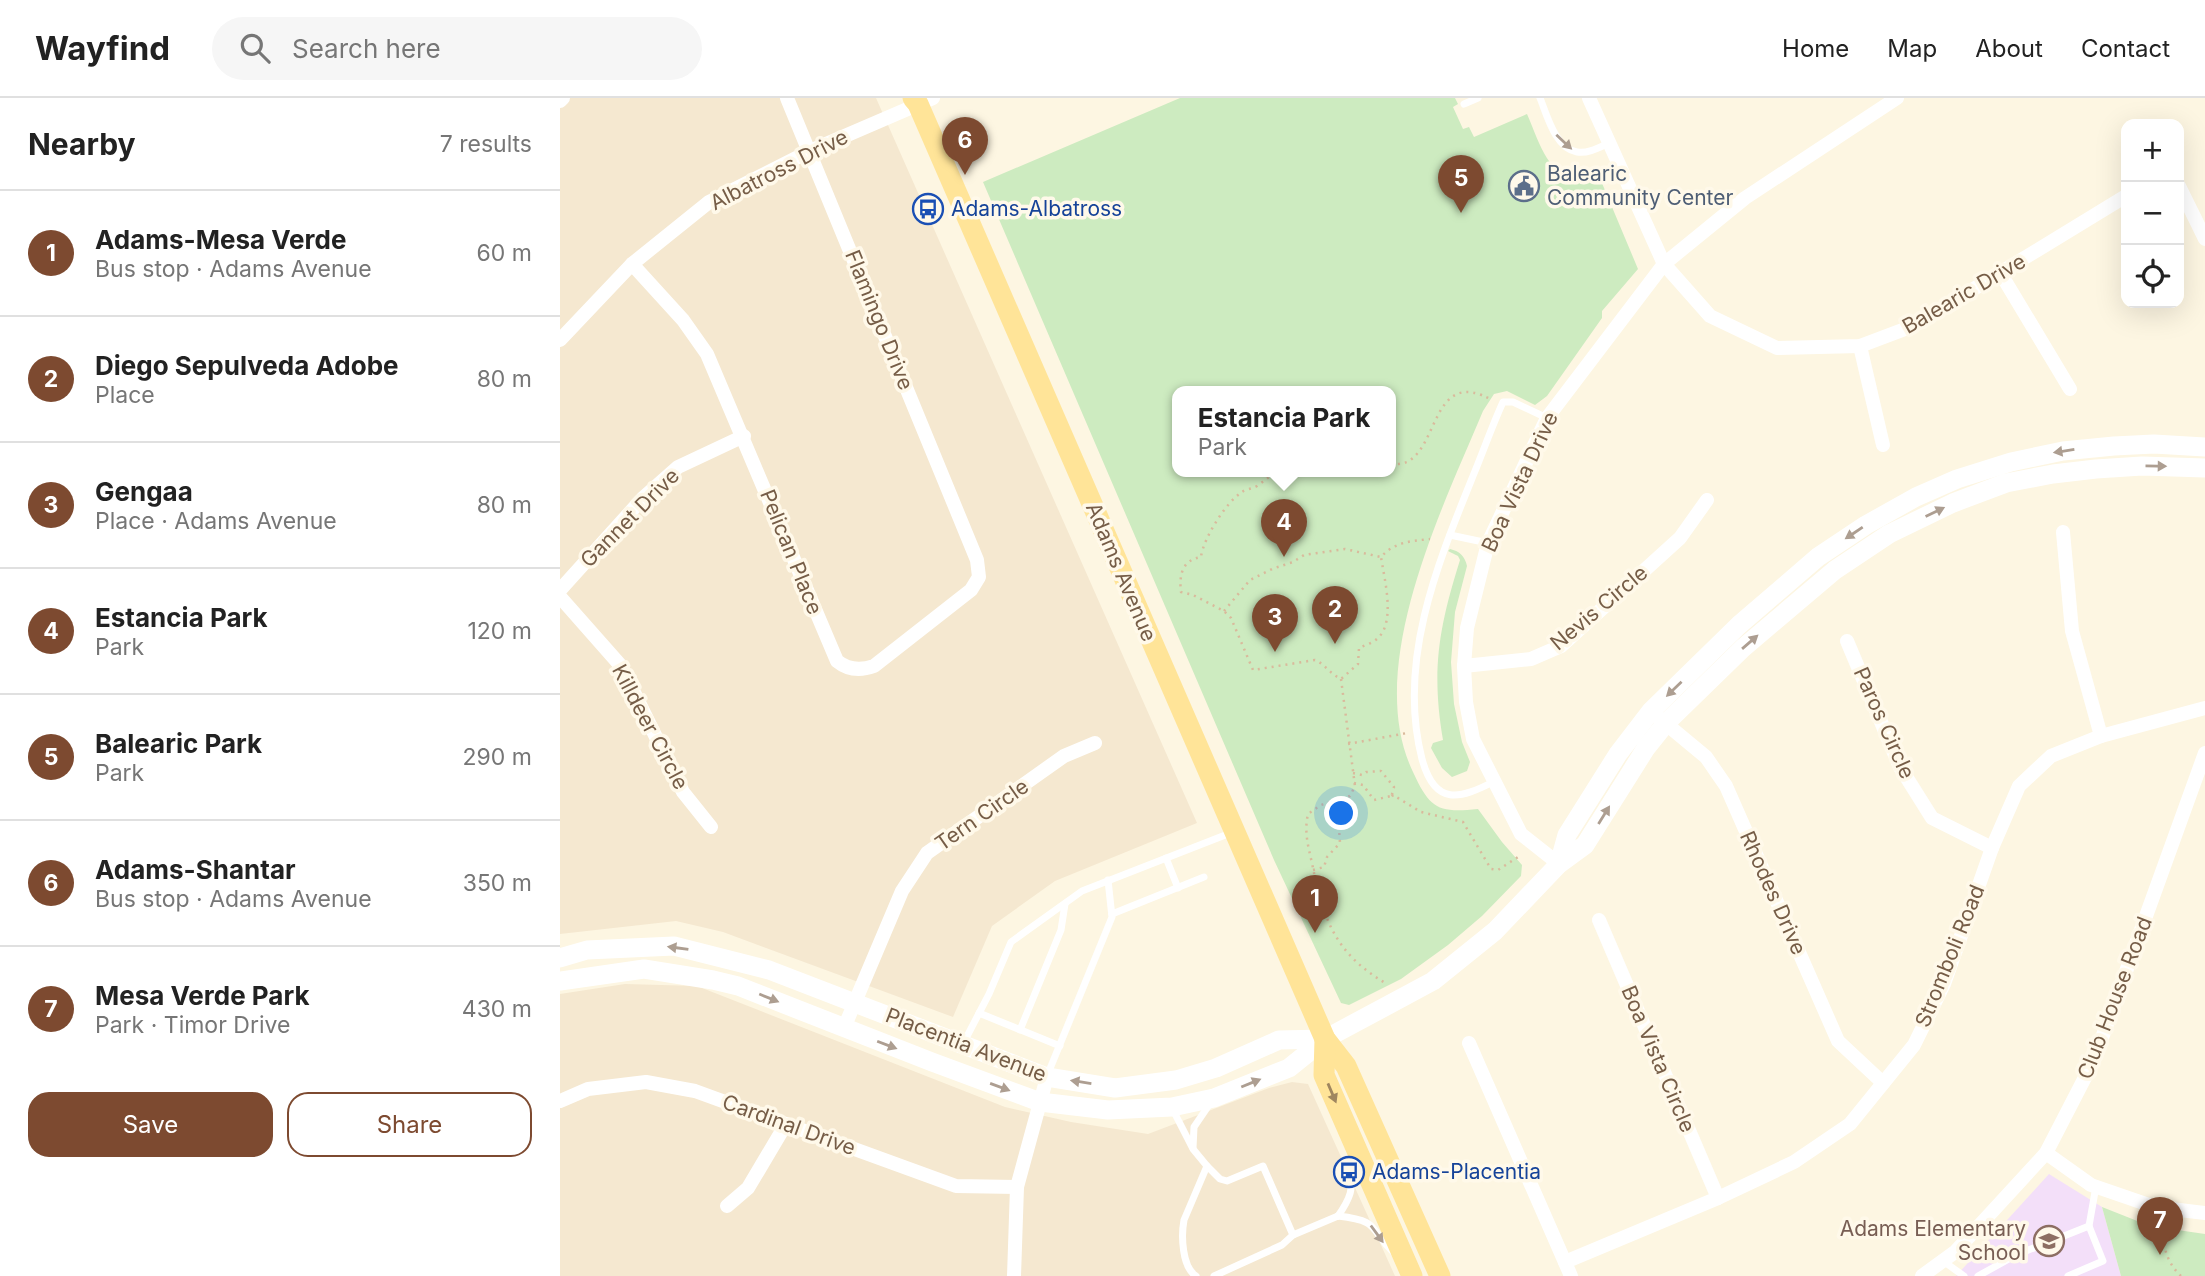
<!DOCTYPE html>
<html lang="en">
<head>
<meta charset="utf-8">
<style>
  :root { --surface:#fff; --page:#f6f6f6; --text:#222; --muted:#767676; --line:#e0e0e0; --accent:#7d4a30 }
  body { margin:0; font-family:Inter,sans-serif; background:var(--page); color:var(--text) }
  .controls { position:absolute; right:21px; top:21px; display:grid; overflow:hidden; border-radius:14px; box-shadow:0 7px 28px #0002 }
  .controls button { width:63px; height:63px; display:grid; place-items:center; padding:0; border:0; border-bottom:2px solid var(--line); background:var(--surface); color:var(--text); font:35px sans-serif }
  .you { position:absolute; left:782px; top:716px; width:24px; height:24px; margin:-18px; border:5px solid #fff; border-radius:50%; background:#1a73e8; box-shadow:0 0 0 10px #1a73e833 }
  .badge { display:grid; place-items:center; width:46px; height:46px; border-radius:50%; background:var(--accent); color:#fff; font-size:23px; font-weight:700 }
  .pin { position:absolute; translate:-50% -58px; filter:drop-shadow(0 2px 4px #0008) }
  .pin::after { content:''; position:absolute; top:37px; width:24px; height:21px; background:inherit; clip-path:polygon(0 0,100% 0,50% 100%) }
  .popup { position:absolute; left:612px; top:288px; width:224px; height:91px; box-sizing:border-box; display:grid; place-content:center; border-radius:14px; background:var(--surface); filter:drop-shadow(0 2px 5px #0005); font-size:23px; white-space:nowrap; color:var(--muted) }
  .popup b { font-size:26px; color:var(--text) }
  .popup::after { content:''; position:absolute; left:50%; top:100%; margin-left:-14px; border:14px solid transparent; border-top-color:var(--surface) }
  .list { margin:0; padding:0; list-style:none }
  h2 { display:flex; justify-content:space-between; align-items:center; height:91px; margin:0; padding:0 28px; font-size:30px }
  h2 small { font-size:23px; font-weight:400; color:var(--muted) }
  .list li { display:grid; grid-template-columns:46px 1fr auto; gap:21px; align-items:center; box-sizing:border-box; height:126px; padding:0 28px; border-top:2px solid var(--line) }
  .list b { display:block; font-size:26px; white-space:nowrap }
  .list p { margin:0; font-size:23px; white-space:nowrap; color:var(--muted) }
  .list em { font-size:23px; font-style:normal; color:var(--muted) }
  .actions { display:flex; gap:14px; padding:21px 28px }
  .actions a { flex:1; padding:16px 0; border:2px solid var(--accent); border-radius:21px; text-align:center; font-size:24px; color:var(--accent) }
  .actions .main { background:var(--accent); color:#fff }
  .icon { flex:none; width:38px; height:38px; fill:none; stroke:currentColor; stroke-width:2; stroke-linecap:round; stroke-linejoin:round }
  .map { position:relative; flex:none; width:1645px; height:1178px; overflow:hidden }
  header { display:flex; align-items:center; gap:42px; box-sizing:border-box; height:98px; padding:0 35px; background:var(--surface); border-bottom:2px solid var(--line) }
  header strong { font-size:33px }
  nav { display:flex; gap:38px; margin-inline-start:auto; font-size:24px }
  .search { width:490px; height:63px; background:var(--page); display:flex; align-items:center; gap:18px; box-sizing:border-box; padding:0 24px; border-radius:38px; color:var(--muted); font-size:26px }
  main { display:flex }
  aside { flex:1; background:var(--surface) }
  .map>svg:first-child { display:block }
</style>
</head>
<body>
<header>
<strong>Wayfind</strong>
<div class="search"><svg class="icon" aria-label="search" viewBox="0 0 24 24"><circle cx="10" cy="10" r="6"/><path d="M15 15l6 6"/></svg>Search here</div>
<nav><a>Home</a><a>Map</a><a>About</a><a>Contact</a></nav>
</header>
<main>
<aside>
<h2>Nearby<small>7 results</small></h2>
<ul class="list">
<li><span class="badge">1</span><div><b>Adams-Mesa Verde</b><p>Bus stop · Adams Avenue</p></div><em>60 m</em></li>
<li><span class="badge">2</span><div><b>Diego Sepulveda Adobe</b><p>Place</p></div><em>80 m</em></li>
<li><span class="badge">3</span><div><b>Gengaa</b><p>Place · Adams Avenue</p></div><em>80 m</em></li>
<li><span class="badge">4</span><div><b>Estancia Park</b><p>Park</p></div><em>120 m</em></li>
<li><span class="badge">5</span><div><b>Balearic Park</b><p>Park</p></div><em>290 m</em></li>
<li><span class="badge">6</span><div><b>Adams-Shantar</b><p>Bus stop · Adams Avenue</p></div><em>350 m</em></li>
<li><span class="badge">7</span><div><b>Mesa Verde Park</b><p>Park · Timor Drive</p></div><em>430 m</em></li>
</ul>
<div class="actions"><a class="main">Save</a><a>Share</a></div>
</aside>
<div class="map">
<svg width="1645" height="1178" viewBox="0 0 1645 1178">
  <rect width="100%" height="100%" fill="#fdf6e2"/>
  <g fill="#f5e8d0">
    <path d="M0 0H316L637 725 495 783 432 828 393 919 163 834 116 823 0 836Z"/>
    <path d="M65 886 137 888 445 1009 511 1024 588 1036 709 990 732 984 748 986 835 1178H0V896Z"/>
  </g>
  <path fill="#f3dff9" d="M1489 1076 1542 1109 1561 1178H1396Z"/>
  <g fill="#cdebc0" fill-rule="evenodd">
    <path d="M620 0H895L898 6 893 9 903 31 909 29 914 39 967 16C983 53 990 89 1039 78L1078 171 1042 213V220L987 298 975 307 947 293 934 296 923 313C882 411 803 570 853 674 870 711 878 715 918 711L942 744 962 767 961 778 922 818 888 847 841 881 789 907 781 905 714 762 423 84ZM617 293H831V373H617Z"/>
    <path d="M890 451C899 453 905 458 907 468L895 514 891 564 894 606 902 644 910 664 907 673 892 679 882 670 871 650 873 645 883 642C871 572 879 529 900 462L898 458 888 453Z"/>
    <path d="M1542 1109 1590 1128 1645 1136V1178H1561Z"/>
  </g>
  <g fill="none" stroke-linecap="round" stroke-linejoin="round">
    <g stroke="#d9ba9c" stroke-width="2.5" stroke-dasharray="2 5" stroke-linecap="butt">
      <path d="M831 367C836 366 842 366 847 364 879 348 873 269 932 302"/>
      <path d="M721 373C711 377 705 382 697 388 692 391 686 391 682 394 666 404 643 441 641 459 622 462 619 477 621 494L633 497 664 513 671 520 693 572 755 562C765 566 770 576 781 581L798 566 799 550C805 547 813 545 818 540 836 523 824 480 821 459"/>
      <path d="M739 373 749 376 761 373"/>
      <path d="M664 513 690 482 712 471 733 464 744 457 785 451 821 459C834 444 851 443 870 441"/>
      <path d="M781 581 795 688 790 698 761 707 748 716C744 733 748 748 752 765 763 821 775 856 827 886"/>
      <path d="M788 646 847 635"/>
      <path d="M793 675 802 677 806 674 821 673 834 689 831 700 833 697 861 714 903 724 931 771 938 772 958 759"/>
      <path d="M794 685 803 687 814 702 831 698"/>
      <path d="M753 772 764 769 767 759 780 745 778 716 774 704"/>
      <path d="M1602 1125C1603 1146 1605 1163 1621 1178"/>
    </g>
    <g stroke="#fff" stroke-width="7">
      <path d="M980 0C987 17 995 50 1017 54 1028 56 1040 49 1049 45"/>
      <path d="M904 6 918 0"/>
      <path d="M890 437 928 445"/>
      <path d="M935 683C900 701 875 709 862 661 837 564 877 467 913 378 923 354 932 328 943 304H953L987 320"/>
      <path d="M606 760 618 790"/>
      <path d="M552 816 644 779"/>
      <path d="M419 915 500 948"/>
      <path d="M460 932 501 832 505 806"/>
      <path d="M403 946 429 896 451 844 522 793 673 734"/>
      <path d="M487 978 552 819 548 782"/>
      <path d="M612 1010 633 1051 647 1068 624 1122C621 1138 622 1169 636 1178"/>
      <path d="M633 1050 634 1029 651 1004"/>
      <path d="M647 1068 660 1081 667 1083 703 1068 733 1137"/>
      <path d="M778 1118C822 1123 808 1131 835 1156"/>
      <path d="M778 1118C799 1088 788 1087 792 1056"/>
      <path d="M1383 1163 1404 1178"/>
      <path d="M654 1178 722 1147 733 1137 778 1118"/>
      <path d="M1418 1178 1456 1157 1529 1128 1536 1088"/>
      <path d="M1508 1178 1543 1163 1529 1128"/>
    </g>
    <g stroke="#fff" stroke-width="14">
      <path d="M1029 0 1104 166 1150 218 1217 250 1300 248 1353 228 1566 98"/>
      <path d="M0 3 3 0"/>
      <path d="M1619 88 1645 141"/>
      <path d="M72 166 123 222 147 256 277 563C288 572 300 573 314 568L411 492 419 479 417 462 227 0"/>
      <path d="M1441 176 1510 291"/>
      <path d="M0 242 72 166 149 104 250 53 373 0"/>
      <path d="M1300 248 1323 347"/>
      <path d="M1503 434 1512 533 1541 638"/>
      <path d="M0 492 83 400 118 369 184 338"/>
      <path d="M0 499 61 568 123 694 151 729"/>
      <path d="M1287 543 1340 669 1372 720 1432 750"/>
      <path d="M904 568 971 561 1001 548 1120 440 1147 402"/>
      <path d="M1099 620 1146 659 1166 688 1278 943 1323 985"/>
      <path d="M999 766 961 736 913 641 906 604 904 568 907 530 928 445 987 320 1104 166 1185 100 1337 0"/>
      <path d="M1039 822 1158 1100"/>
      <path d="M284 930 342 793 367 755 504 658 535 645"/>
      <path d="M909 945 1011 1178"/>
      <path d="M0 1003 28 991 86 984 135 993 396 1088 457 1089"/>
      <path d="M1486 1055 1531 1087 1595 1109 1645 1115"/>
      <path d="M167 1108 188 1090 226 1026"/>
      <path d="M1005 1164 1158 1100 1234 1064 1290 1026 1354 947 1384 886 1432 750 1459 688 1491 658 1541 638 1645 610"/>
      <path d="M454 1178 457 1089 487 979"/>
      <path d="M1362 1178 1395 1154 1486 1055 1534 962 1645 655"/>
    </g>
    <g stroke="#fff" stroke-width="19">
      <path d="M999 766 1007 737 1058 656 1091 613 1179 527 1258 459 1306 427 1356 399 1397 381 1451 364 1503 353 1554 348 1594 346 1645 349"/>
      <path d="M0 860 27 852 114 848 209 872 487 979 555 990 616 982 656 970 719 942 765 941"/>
      <path d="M0 883 84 871 153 882 178 888 372 964 480 1004 548 1012 612 1009 654 1000 729 970 765 941 873 883 935 833 999 766 1025 747 1086 650 1106 625 1183 550 1275 472 1329 436 1393 405 1446 385 1493 376 1536 371 1582 368 1645 370"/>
    </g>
    <g stroke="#ffe498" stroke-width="21">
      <path d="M353 0 358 6 765 941 786 968 880 1178"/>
      <path d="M765 941 764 977 852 1178"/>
    </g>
  </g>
  <defs><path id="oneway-solid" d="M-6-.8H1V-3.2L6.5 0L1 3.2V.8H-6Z" transform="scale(1.75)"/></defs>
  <g fill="#ad9e91">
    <use href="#oneway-solid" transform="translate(1004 44) rotate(43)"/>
    <use href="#oneway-solid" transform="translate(1504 353) rotate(171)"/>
    <use href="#oneway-solid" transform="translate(1596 368) rotate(1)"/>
    <use href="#oneway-solid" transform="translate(1375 414) rotate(-26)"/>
    <use href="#oneway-solid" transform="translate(1294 435) rotate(146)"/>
    <use href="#oneway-solid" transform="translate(1190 544) rotate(-41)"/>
    <use href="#oneway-solid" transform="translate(1114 591) rotate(136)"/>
    <use href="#oneway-solid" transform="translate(1044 717) rotate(-58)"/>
    <use href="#oneway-solid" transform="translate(118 850) rotate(-172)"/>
    <use href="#oneway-solid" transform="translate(209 900) rotate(22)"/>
    <use href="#oneway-solid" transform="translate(327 947) rotate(21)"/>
    <use href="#oneway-solid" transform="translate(521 984) rotate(-171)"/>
    <use href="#oneway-solid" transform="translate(691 985) rotate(-22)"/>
    <use href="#oneway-solid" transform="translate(440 989) rotate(20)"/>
    <use href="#oneway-solid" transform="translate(817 1136) rotate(54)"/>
  </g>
  <use fill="#9f865f" href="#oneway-solid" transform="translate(772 995) rotate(67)"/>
  <defs>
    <g id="civic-ring" transform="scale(1.575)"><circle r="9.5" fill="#fff9ea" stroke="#5c6f8a" stroke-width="1.5"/><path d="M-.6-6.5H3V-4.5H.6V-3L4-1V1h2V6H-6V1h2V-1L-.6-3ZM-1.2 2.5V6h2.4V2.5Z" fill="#5c6f8a"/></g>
    <g id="bus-ring" transform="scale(1.575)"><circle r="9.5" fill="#fff9ea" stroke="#1a4fb4" stroke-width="1.5"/><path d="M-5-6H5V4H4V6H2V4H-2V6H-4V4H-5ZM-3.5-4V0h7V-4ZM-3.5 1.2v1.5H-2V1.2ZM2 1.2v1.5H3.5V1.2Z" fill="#1a4fb4"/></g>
    <g id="school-ring" transform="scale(1.575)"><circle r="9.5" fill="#fff9ea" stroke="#8d6e63" stroke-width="1.5"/><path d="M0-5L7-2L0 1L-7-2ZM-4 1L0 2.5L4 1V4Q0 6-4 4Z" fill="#8d6e63"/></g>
  </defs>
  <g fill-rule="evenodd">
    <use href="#civic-ring" x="964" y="88"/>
    <use href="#bus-ring" x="368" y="111"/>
    <use href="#bus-ring" x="789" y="1074"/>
    <use href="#school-ring" x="1489" y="1143"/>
  </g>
  <g text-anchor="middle" stroke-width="7" stroke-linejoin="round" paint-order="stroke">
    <g font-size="21" fill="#765d47" stroke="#fff9ea">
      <text transform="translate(219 72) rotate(-27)" y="7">Albatross Drive</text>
      <text transform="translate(1404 196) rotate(-30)" y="7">Balearic Drive</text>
      <text transform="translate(319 222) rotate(68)" y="7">Flamingo Drive</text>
      <text transform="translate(960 384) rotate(-65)" y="7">Boa Vista Drive</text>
      <text transform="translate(70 420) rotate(-45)" y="7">Gannet Drive</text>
      <text transform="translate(231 454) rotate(68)" y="7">Pelican Place</text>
      <text transform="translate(561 474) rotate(67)" y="7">Adams Avenue</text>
      <text transform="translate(1039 510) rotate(-40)" y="7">Nevis Circle</text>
      <text transform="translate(1324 625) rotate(66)" y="7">Paros Circle</text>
      <text transform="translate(90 629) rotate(62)" y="7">Killdeer Circle</text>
      <text transform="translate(422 717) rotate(-35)" y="7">Tern Circle</text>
      <text transform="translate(1213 795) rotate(66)" y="7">Rhodes Drive</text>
      <text transform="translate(1390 858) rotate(-68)" y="7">Stromboli Road</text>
      <text transform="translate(1555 900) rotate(-69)" y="7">Club House Road</text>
      <text transform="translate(406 947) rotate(21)" y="7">Placentia Avenue</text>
      <text transform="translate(1098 961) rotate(67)" y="7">Boa Vista Circle</text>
      <text transform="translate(229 1027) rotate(20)" y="7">Cardinal Drive</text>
    </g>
    <g font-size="21" fill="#4e5e75" stroke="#fff9ea" text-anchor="start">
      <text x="987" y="83">Balearic<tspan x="987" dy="24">Community Center</tspan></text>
    </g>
    <g font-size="21" fill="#164399" stroke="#fff9ea" text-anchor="start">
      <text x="391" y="118">Adams-Albatross</text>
      <text x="812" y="1081">Adams-Placentia</text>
    </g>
    <g font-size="21" fill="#785e54" stroke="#fff9ea" text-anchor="end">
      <text x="1466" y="1138">Adams Elementary<tspan x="1466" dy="24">School</tspan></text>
    </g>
  </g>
</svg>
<div class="controls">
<button>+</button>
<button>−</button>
<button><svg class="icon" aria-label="locate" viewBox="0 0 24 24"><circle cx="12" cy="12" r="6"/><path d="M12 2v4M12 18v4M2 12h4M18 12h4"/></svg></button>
</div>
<div class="you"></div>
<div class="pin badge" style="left:755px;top:835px">1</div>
<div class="pin badge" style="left:775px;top:546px">2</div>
<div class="pin badge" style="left:715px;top:554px">3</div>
<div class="pin badge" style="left:724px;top:459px">4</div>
<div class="popup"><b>Estancia Park</b>Park</div>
<div class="pin badge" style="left:901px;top:115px">5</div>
<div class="pin badge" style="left:405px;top:77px">6</div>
<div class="pin badge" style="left:1600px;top:1157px">7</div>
</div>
</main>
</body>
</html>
